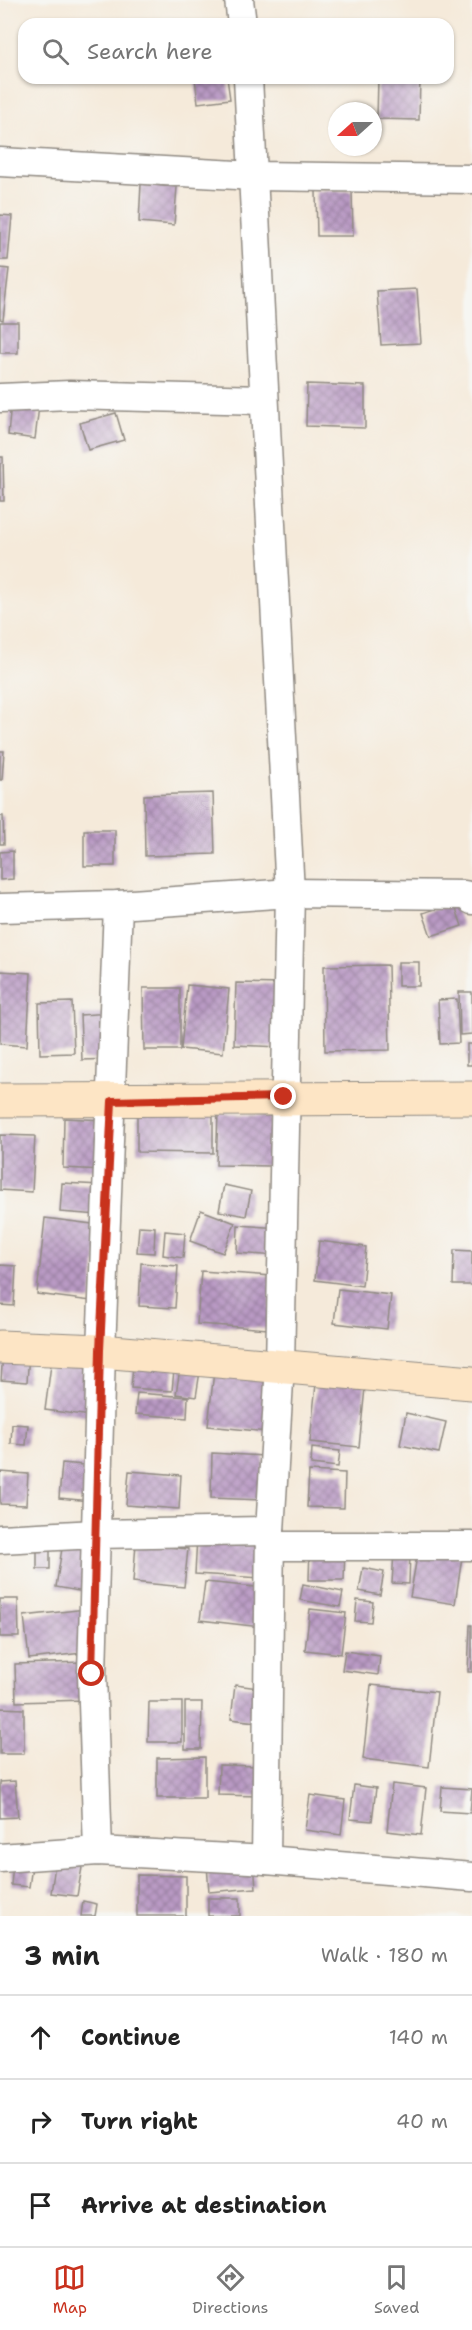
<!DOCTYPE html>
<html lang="en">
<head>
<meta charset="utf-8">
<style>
  :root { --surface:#fff; --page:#f6f6f6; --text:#222; --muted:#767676; --line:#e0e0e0; --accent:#c8321e }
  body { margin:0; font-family:"Shantell Sans",sans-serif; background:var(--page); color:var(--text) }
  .compass { position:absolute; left:328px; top:102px; width:54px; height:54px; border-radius:50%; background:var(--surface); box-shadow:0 2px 4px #0004; rotate:249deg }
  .stop { position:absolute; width:18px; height:18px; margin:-14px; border:4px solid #c8321e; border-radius:50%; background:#fff }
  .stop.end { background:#c8321e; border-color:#fff; box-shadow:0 2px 6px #0008 }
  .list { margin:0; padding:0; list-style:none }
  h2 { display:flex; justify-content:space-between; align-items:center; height:78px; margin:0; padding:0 24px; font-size:26px }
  h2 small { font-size:20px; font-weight:400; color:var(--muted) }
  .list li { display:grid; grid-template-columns:39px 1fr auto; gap:18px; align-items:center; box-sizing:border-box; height:84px; padding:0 24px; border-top:2px solid var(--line) }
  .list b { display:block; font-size:22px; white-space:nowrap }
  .list em { font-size:20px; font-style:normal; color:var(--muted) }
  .icon { flex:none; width:33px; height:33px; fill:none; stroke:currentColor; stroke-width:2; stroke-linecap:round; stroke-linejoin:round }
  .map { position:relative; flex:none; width:472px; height:1916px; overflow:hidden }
  .search { position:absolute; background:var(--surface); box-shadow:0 2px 4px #0004; left:18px; right:18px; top:18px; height:66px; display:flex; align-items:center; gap:15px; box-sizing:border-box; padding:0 21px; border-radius:18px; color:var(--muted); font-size:22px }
  .sheet { height:330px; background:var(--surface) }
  nav { display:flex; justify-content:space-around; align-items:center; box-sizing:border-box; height:84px; border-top:2px solid var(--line); background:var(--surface); font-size:16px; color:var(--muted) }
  nav a { display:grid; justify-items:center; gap:3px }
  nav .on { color:var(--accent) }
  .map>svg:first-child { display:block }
</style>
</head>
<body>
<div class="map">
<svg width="472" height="1916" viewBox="0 0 472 1916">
  <defs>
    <pattern id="building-cross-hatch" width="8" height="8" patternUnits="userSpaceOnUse" patternTransform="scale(1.5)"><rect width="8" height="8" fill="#b99ac4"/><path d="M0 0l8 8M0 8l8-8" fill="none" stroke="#977e9f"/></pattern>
  </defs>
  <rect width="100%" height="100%" fill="#f6f6f2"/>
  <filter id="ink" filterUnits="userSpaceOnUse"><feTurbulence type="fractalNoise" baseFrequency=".0167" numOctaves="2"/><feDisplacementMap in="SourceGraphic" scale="12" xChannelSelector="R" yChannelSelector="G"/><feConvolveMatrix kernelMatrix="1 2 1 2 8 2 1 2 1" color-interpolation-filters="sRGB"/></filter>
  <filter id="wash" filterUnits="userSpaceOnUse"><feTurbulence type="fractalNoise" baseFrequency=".008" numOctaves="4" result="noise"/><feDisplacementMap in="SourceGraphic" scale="24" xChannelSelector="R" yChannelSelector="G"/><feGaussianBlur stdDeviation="1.35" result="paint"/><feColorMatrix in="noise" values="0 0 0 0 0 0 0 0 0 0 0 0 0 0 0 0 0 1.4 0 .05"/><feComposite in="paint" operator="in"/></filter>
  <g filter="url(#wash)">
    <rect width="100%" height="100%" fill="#f5eada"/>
    <g id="blocks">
      <g fill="url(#building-cross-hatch)">
        <path d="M195 78H227L230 99 198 103Z"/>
        <path d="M378 78H420L419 120 377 119Z"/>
        <path d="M141 184 177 187 174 225 139 222Z"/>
        <path d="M316 191H352L353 236H317Z"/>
        <path d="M0 215 12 216 8 260H0Z"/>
        <path d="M0 268 9 269 3 320 0 319Z"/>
        <path d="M417 289 421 343 381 345 377 291Z"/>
        <rect x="0" y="322" width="18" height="31"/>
        <path d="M307 384 365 386V428L306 426Z"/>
        <path d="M11 402 39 406 35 439 8 435Z"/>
        <path d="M116 413 124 440 88 450 80 423Z"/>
        <path d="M0 457H3L4 501H0Z"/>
        <path d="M0 751H4L2 780H0Z"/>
        <path d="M213 793 215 854 145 856 144 795Z"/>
        <path d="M0 816H3L4 844H0Z"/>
        <rect x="84" y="830" width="31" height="36"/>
        <path d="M13 851V879L0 880V852Z"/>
        <path d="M454 903 462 926 431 936 423 913Z"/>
        <rect x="398" y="962" width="21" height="24"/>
        <path d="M388 965 390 1050 325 1051 324 966Z"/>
        <path d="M0 971 31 973 27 1046 0 1044Z"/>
        <path d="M236 983 282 984 280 1047 234 1045Z"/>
        <path d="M187 985 229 989 223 1053 181 1049Z"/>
        <path d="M143 988H180V1050H144Z"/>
        <path d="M459 992H472V1034L460 1035Z"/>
        <path d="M457 999 459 1043 440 1044 438 1000Z"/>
        <path d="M72 1002 74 1053 40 1054 39 1003Z"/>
        <path d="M111 1013 112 1059 82 1060 80 1015Z"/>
        <rect x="467" y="1044" width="5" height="21"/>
        <path d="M137 1106 213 1107V1153L137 1152Z"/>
        <path d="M218 1114 272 1116 270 1166 216 1165Z"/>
        <path d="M64 1118 104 1120 103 1170 63 1168Z"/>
        <path d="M0 1135 35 1136 32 1192 0 1190Z"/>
        <path d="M62 1183 101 1185 99 1215 60 1212Z"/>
        <path d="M224 1185 251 1191 246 1216 219 1211Z"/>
        <path d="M201 1210 235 1223 223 1253 190 1241Z"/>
        <path d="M45 1218 100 1225 91 1301 37 1294Z"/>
        <path d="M238 1225 280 1228 278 1256 237 1253Z"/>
        <path d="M139 1226 155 1227 154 1253 137 1252Z"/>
        <path d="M165 1231 185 1233 183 1258 163 1255Z"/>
        <path d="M319 1241 366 1247 362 1286 315 1280Z"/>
        <path d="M454 1250 472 1251V1285H453Z"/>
        <path d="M141 1263 178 1266 175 1308 139 1306Z"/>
        <path d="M0 1265 16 1266 14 1306 0 1305Z"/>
        <path d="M201 1271 272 1276 269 1329 197 1324Z"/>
        <path d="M338 1289 391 1295 387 1329 334 1323Z"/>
        <path d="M3 1352 29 1354 27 1382 1 1380Z"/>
        <path d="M134 1355 175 1359 172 1391 131 1388Z"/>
        <path d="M52 1357 98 1362 91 1416 45 1410Z"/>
        <path d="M181 1362 201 1365 196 1397 176 1394Z"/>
        <path d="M214 1371 274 1378 268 1432 208 1426Z"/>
        <path d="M317 1374 366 1378 359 1447 310 1442Z"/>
        <path d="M137 1393 188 1397 187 1418 135 1414Z"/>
        <path d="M406 1413 446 1422 439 1453 400 1445Z"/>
        <path d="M12 1424 28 1425 26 1445 11 1444Z"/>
        <path d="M312 1448 340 1451 338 1467 311 1464Z"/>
        <path d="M212 1453 264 1456 262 1500 211 1498Z"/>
        <path d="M62 1463 94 1466 90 1501 59 1498Z"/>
        <path d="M129 1471 181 1475 179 1509 126 1505Z"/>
        <path d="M309 1471 345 1473 344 1508 307 1507Z"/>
        <path d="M0 1472 28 1474 26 1505 0 1504Z"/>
        <path d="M197 1537 263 1540 262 1578 195 1574Z"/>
        <path d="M63 1542 91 1547 84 1592 56 1587Z"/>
        <path d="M136 1544 188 1549 184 1587 133 1582Z"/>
        <rect x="37" y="1546" width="13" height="23"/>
        <path d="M310 1546 345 1547 344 1580H309Z"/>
        <path d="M418 1550 462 1557 455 1604 410 1597Z"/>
        <path d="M394 1552H410L409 1584 392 1583Z"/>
        <path d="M363 1568 384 1572 380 1595 359 1591Z"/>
        <path d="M205 1582 265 1588 261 1627 200 1620Z"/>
        <path d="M303 1584 343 1592 340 1607 300 1600Z"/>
        <path d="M0 1599H18L19 1637H0Z"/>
        <path d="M357 1600 373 1602 371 1622 355 1621Z"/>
        <path d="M86 1609 91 1652 29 1659 24 1616Z"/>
        <path d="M310 1609 346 1613 341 1654 305 1650Z"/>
        <path d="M470 1625H472V1672H468Z"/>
        <path d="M345 1651 380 1656 378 1675 342 1670Z"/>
        <path d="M84 1662 86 1700 16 1702 15 1664Z"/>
        <path d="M235 1685 267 1689 264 1723 231 1719Z"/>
        <path d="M371 1685 437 1692 429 1767 363 1759Z"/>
        <path d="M149 1702H182V1742H148Z"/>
        <path d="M185 1702H202L201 1749H185Z"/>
        <path d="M0 1708 24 1709V1754H0Z"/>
        <path d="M205 1757V1798H157V1758Z"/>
        <path d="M219 1765 260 1766 259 1796 218 1795Z"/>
        <path d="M15 1781 18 1817 0 1818V1782Z"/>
        <path d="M392 1784 426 1788 421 1835 387 1831Z"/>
        <path d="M354 1785 376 1788 372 1821 350 1819Z"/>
        <path d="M442 1787 472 1789 470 1813 440 1811Z"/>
        <path d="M310 1795 345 1800 341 1835 305 1830Z"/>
        <path d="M56 1858 83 1862 77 1896 51 1893Z"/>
        <path d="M254 1862 256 1888 209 1892 207 1865Z"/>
        <path d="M13 1864 32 1866 29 1887 11 1885Z"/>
        <path d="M137 1875 186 1876V1916H137Z"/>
        <rect x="208" y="1898" width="32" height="18"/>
        <path d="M83 1901 97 1904 95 1916H81Z"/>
      </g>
    </g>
  </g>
  <g filter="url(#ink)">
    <use href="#blocks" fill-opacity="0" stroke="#908a82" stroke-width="1.5"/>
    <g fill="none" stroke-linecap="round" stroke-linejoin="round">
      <g stroke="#908a82" stroke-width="31">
        <g id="street">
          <path d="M239 0 242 24"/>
          <path d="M248 78 290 893 280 1365 270 1531 266 1860"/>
          <path d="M0 162 255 176 472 179"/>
          <path d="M0 398 70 395 264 400"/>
          <path d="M0 908 118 905 290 893 465 895 472 900"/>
          <path d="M0 1539 96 1534 270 1531"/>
          <path d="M270 1546H472"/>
          <path d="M98 1851 92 1674 101 1351 118 905"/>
          <path d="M0 1858 98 1851 266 1860 472 1877"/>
        </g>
      </g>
      <g stroke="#908a82" stroke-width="35">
        <g id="secondary">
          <path d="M0 1100 472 1098"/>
          <path d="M0 1347 101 1351 472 1383"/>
        </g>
      </g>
      <use href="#street" stroke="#fff" stroke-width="28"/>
      <use href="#secondary" stroke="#fde5c5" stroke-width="33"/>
    </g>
  </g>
  <g fill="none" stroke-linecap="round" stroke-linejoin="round" filter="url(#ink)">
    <path stroke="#c8321e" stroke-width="8" d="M92 1674 100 1350 112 1101 284 1097"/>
  </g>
</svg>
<svg class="compass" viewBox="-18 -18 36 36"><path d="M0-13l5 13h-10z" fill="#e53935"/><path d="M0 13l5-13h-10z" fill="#767676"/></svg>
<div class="stop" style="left:92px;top:1674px"></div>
<div class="stop end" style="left:284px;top:1097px"></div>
<div class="search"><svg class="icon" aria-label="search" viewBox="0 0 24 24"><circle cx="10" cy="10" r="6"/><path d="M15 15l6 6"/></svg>Search here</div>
</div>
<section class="sheet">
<h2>3 min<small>Walk · 180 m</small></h2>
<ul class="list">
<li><svg class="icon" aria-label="ahead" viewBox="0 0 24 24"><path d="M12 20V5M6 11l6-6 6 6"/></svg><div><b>Continue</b></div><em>140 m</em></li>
<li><svg class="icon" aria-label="right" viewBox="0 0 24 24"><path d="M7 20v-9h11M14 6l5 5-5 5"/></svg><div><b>Turn right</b></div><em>40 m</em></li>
<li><svg class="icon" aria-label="arrive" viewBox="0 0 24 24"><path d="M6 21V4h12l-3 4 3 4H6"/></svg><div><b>Arrive at destination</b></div></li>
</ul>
</section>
<nav>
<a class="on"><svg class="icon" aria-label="map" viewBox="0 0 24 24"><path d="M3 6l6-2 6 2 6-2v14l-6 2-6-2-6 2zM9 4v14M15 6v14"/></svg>Map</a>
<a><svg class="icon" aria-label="directions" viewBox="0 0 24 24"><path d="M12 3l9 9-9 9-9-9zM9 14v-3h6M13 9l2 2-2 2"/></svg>Directions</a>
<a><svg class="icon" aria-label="saved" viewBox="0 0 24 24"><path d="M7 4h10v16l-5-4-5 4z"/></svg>Saved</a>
</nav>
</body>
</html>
